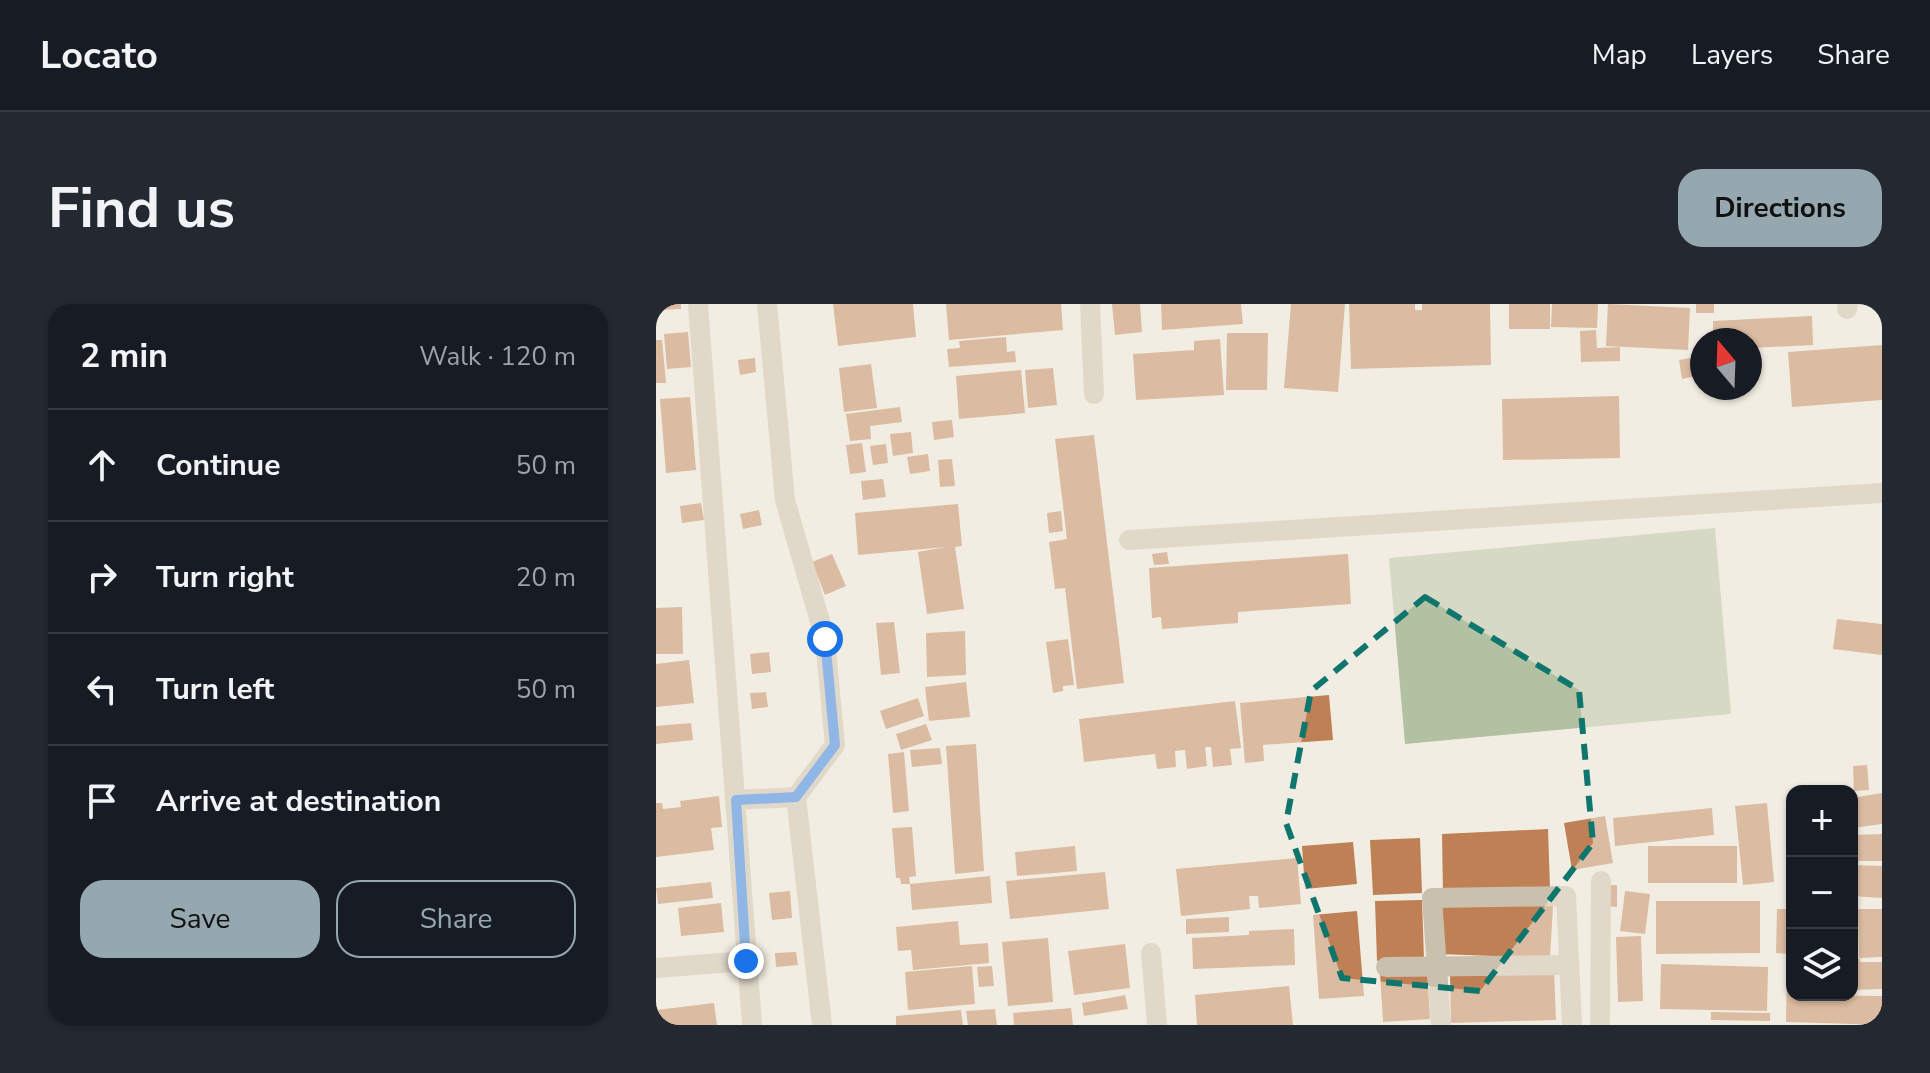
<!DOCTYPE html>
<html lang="en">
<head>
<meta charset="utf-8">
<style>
  :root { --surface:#171b24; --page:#242831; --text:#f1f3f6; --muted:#9ea1a6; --line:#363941; --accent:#95a8af }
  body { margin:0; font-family:"Nunito Sans",sans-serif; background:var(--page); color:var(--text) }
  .controls { position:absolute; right:24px; bottom:24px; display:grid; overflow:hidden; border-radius:16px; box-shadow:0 2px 6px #0004 }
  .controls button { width:72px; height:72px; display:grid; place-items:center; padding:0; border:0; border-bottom:2px solid var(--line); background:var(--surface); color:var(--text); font:40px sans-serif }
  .compass { position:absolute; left:1034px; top:24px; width:72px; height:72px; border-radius:50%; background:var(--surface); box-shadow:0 2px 6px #0004; rotate:341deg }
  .stop { position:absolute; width:24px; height:24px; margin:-18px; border:6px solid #1a73e8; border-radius:50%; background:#fff }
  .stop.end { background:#1a73e8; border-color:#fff; box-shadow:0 2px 8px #0008 }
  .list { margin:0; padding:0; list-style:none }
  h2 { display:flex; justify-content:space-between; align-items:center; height:104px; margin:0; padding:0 32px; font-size:34px }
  h2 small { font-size:26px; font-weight:400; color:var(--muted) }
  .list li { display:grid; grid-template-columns:52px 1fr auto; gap:24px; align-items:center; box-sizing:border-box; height:112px; padding:0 32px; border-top:2px solid var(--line) }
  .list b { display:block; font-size:30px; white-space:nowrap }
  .list em { font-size:26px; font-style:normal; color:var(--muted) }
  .actions { display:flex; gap:16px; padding:24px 32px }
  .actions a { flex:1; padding:18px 0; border:2px solid var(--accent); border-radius:24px; text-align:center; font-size:28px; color:var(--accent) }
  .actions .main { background:var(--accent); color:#111 }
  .icon { flex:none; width:44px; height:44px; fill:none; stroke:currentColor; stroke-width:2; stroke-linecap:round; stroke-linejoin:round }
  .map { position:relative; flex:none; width:1226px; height:721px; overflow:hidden; border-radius:24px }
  header { display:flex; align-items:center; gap:48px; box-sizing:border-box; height:112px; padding:0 40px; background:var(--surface); border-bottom:2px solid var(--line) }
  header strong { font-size:38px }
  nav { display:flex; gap:44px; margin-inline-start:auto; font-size:28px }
  .intro { display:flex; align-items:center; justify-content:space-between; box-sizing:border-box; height:192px; padding:0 48px }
  h1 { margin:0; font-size:56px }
  .button { padding:20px 36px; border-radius:24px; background:var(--accent); color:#111; font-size:28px; font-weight:700 }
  main { display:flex; gap:48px; padding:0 48px }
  aside { flex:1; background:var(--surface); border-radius:24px; box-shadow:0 2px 6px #0004 }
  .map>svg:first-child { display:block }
</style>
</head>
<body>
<header>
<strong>Locato</strong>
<nav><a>Map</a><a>Layers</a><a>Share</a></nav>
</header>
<div class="intro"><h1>Find us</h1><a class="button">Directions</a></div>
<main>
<aside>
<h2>2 min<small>Walk · 120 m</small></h2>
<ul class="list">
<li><svg class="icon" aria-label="ahead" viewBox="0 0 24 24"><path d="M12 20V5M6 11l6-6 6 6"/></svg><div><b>Continue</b></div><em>50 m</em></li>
<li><svg class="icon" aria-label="right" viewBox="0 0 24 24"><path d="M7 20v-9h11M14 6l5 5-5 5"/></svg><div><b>Turn right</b></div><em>20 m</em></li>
<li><svg class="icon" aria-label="left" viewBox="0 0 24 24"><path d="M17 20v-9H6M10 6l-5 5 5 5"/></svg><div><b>Turn left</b></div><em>50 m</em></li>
<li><svg class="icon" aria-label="arrive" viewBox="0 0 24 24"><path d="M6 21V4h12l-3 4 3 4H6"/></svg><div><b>Arrive at destination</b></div></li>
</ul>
<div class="actions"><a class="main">Save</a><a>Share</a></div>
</aside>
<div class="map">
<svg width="1226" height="721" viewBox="0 0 1226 721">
  <rect width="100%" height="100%" fill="#f2ede2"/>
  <path fill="#b1c1a2" d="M1059 224 1075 410 749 440 733 254Z"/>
  <g fill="#be8054">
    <path d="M3 0H25V5L4 6Z"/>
    <path d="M177 0H257L260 33 182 42Z"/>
    <path d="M290 0H405L407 26 293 36Z"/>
    <path d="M456 0H484L486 28 459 31Z"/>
    <path d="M505 0H585L587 20 506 26Z"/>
    <path d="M635 0H689L682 88 628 84Z"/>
    <path d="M693 0H759V6H766V0H834L835 61 695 65Z"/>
    <rect x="853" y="0" width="41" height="25"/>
    <path d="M896 0H942L941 24 895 23Z"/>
    <path d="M952 0 1034 4 1032 46 950 42Z"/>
    <rect x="1040" y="0" width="18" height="9"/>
    <path d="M1156 12 1157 41 1094 44V36H1057V17Z"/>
    <path d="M940 26 941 44 964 43V57L925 58 924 27Z"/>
    <path d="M32 28 35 63 11 65 8 30Z"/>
    <path d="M571 29H612L611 86H570Z"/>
    <path d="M350 33 351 48 359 47 360 58 293 63 291 45 304 44 303 37Z"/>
    <path d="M564 35 568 91 480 96 477 50 538 46V37Z"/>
    <path d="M0 36H6L10 79H0Z"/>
    <path d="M1226 41V96L1136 103 1132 48Z"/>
    <path d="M1046 52V71L1026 75 1023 56Z"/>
    <path d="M99 54 100 68 84 71 82 56Z"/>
    <path d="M215 60 221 104 188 108 183 64Z"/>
    <path d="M397 64 401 101 372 104 369 66Z"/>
    <path d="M365 66 369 109 303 115 300 72Z"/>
    <path d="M963 92 964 154 847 156 846 95Z"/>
    <path d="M34 93 40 166 10 169 4 95Z"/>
    <path d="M244 103 246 118 214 122 215 135 194 137 190 110Z"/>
    <path d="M296 116 298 133 278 136 276 118Z"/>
    <path d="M255 128 257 149 237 152 234 130Z"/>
    <path d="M438 131 468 379 421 385 409 284 399 285 393 238 411 235 399 135Z"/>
    <path d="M206 139 210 168 194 170 190 141Z"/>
    <path d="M230 140 232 159 217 161 214 142Z"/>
    <path d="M272 150 274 167 254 170 251 153Z"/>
    <path d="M296 155 299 182 284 183 282 156Z"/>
    <path d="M227 175 230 193 207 196 205 177Z"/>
    <path d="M45 199 48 216 26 219 24 202Z"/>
    <path d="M302 200 306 242 299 243 308 305 271 310 262 248 290 243 202 251 199 209Z"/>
    <path d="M103 206 106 221 87 225 84 210Z"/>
    <path d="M405 207 407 227 393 229 391 209Z"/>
    <path d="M511 248 513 260 498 261 496 250Z"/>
    <path d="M176 250 190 282 169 291 156 258Z"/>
    <path d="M692 250 695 300 582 308V319L506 325 505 313 496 314 493 264Z"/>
    <path d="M26 303 27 350H0V304Z"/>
    <path d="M1181 315 1226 320V351L1177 345Z"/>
    <path d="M238 318 244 369 225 371 220 319Z"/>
    <path d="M309 327 310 371 271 373 270 329Z"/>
    <path d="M412 335 418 381 407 382V387L397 389 390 338Z"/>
    <path d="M113 348 115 368 96 370 94 350Z"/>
    <path d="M33 356 38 399 0 403V360Z"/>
    <path d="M310 378 314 413 273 417 269 383Z"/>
    <path d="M110 388 112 403 96 405 94 389Z"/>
    <path d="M673 391 677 436 607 441 608 457 589 459 584 399Z"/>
    <path d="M262 394 268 412 230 425 224 407Z"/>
    <path d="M579 397 585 444 574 445 576 461 557 463 555 443H549L551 462 531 465 529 446 519 447 520 463 501 465 499 450 428 458 423 415Z"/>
    <path d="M35 419 37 436 0 440V422Z"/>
    <path d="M270 420 276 436 245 446 240 430Z"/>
    <path d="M320 440 328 567 299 570 290 442Z"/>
    <path d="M284 444 286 460 256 463 254 446Z"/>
    <path d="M248 448 253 507 237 509 232 450Z"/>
    <path d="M1211 461 1213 486 1198 487 1197 462Z"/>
    <path d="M1226 489V520L1196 524V494Z"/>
    <path d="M63 492 66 523 55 524 58 546 0 553V499H6L7 505 25 503 24 497Z"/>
    <path d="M1111 499 1118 578 1087 581 1079 502Z"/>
    <path d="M1056 504 1058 531 959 542 957 514Z"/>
    <path d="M949 512 957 559 916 566 908 519Z"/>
    <path d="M256 523 260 572 253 573 254 580H245L244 574H240L236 524Z"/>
    <path d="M892 525 894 584 787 589 786 530Z"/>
    <path d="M1226 530V557H1196V531Z"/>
    <path d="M764 534 766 589 717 591 714 536Z"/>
    <path d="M697 538 701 580 649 585 646 542Z"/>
    <path d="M419 542 421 567 361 572 359 548Z"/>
    <rect x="992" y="542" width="89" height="37"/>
    <path d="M641 554 645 600 603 604 602 592H593L594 605 525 612 520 565Z"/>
    <path d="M1196 561 1226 562V594L1196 592Z"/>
    <path d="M449 568 453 605 354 615 350 577Z"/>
    <path d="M334 572 336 599 256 606 254 580Z"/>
    <path d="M55 578 57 594 2 600 0 584Z"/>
    <path d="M951 581H961V603L950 602Z"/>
    <path d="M134 587 136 614 116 616 113 589Z"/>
    <path d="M969 587 994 590 989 630 964 627Z"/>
    <path d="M766 596 768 655 721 657 719 597Z"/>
    <path d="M785 597 897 602 894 654 783 650Z"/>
    <path d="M1000 597H1104V649L1000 650Z"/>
    <path d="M65 599 68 628 25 632 22 604Z"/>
    <path d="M1121 605H1136V650L1120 649Z"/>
    <path d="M1202 605H1226V653L1203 654Z"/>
    <path d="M701 607 708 692 663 695 657 611Z"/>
    <path d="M573 613V628L530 630V615Z"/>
    <path d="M302 617 304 641 332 639 333 659 257 666 255 646 242 647 240 623Z"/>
    <path d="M638 625 639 661 537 665 536 634 593 631V627Z"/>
    <path d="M985 632 987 697 962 698 960 633Z"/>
    <path d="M392 634 397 698 352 702 346 638Z"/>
    <path d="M469 640 474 684 418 691 412 647Z"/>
    <path d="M140 648 142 661 120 663 119 649Z"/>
    <path d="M1196 655H1204V658H1226V685L1196 686Z"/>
    <path d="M1131 656H1136V691L1226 692V721L1130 718Z"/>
    <path d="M1005 660 1112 663 1111 707 1004 705Z"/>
    <path d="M316 662 319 700 252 706 249 668Z"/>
    <path d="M336 662 338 682 323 683 321 663Z"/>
    <path d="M771 665 774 715 727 718 724 668Z"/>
    <path d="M898 665 900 716 795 719 794 669Z"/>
    <path d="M633 682 637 721H541L539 691Z"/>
    <path d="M469 691 472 705 428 712 426 699Z"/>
    <path d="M58 699 61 721H0V706Z"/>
    <path d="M415 704 417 721H358L357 709Z"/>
    <path d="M339 705 341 721H312L310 707Z"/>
    <path d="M305 706 307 721H240V712Z"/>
    <path d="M1055 708 1114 709V717L1055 716Z"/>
  </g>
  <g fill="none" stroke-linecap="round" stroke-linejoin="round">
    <g stroke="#cac0ae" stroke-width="20">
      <path d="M42 0 96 721"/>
      <path d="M111 0 129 196 169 335 179 441 140 493"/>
      <path d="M434 0 438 90"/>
      <path d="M1191 5 1192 0"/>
      <path d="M473 236 1226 189"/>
      <path d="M80 496 140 493 166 721"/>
      <path d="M495 649 501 721"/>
      <path d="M730 663 913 661"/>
      <path d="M0 664 90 657"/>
      <path d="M785 721 776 594 910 592 916 721"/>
      <path d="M944 721 945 577"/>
    </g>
  </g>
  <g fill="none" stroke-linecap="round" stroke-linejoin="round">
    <path stroke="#1a73e8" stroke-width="10" d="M90 657 80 496 140 493 179 441 169 335"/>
  </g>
  <path d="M0 0H1226V721H0ZM769 293 923 386 937 539 824 687 686 674 630 519 655 387Z" fill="#f2ede2" fill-opacity=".55" fill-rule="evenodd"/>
  <path fill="none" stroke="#0f766e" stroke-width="6" stroke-dasharray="16 10" stroke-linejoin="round" d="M769 293 923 386 937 539 824 687 686 674 630 519 655 387Z"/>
</svg>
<div class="controls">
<button>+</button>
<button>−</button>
<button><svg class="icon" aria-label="layers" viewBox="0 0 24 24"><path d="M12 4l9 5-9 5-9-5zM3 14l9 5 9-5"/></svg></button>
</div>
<svg class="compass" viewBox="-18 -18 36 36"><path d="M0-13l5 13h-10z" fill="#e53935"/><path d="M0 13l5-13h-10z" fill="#9ea1a6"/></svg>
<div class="stop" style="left:169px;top:335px"></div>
<div class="stop end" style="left:90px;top:657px"></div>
</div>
</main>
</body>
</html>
